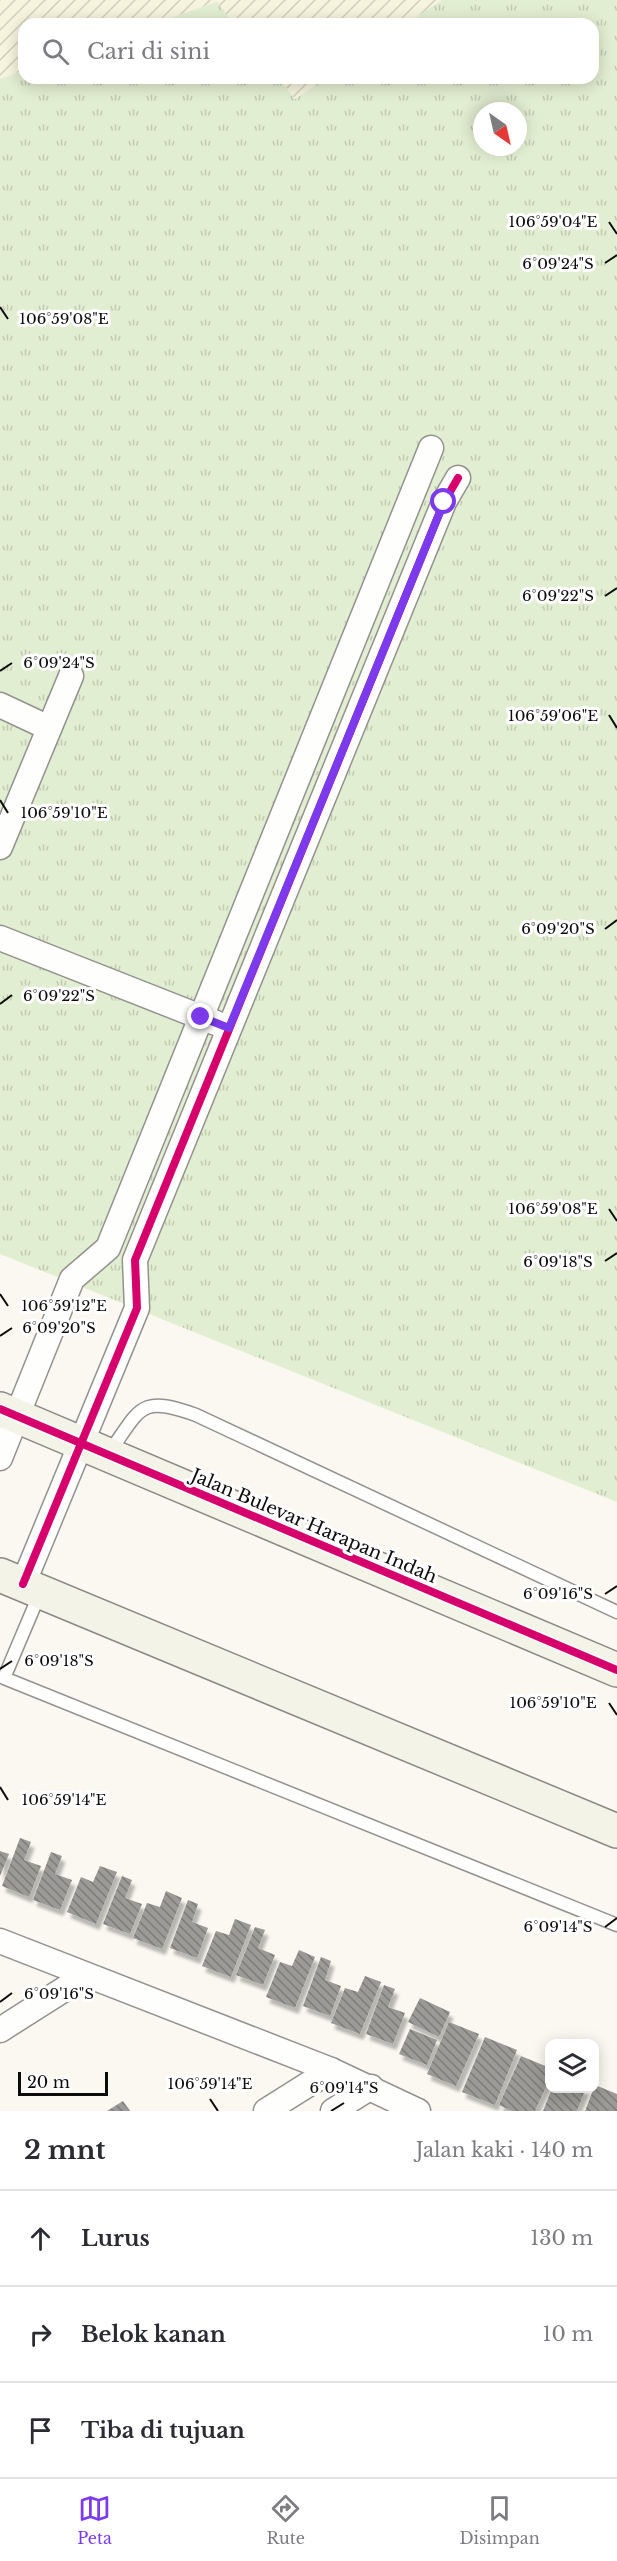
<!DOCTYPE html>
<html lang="id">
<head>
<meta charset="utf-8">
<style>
  :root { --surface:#fff; --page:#f7f7f7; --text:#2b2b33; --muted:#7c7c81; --line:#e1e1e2; --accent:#7c3aed }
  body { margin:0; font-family:"Libre Baskerville",serif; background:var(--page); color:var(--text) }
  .controls { position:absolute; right:18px; bottom:18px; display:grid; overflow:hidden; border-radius:12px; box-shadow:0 3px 15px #0003 }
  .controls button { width:54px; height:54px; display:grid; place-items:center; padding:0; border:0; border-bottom:2px solid var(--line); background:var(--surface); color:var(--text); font:30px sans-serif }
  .compass { position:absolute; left:473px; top:102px; width:54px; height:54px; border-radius:50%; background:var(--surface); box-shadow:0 3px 15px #0003; rotate:146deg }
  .scale { position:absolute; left:18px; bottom:15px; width:90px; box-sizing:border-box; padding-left:6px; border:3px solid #0c0c0c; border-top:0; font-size:16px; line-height:21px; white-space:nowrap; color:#0c0c0c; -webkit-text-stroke:4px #fff; paint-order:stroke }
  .stop { position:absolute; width:18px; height:18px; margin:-14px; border:4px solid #7c3aed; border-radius:50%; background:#fff }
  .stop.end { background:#7c3aed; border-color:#fff; box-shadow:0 2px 6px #0008 }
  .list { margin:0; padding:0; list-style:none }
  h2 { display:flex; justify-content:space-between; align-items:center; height:78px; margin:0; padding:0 24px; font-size:26px }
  h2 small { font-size:20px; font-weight:400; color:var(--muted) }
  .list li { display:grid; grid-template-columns:39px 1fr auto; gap:18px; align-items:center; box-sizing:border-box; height:96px; padding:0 24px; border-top:2px solid var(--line) }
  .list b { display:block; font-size:22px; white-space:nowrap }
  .list em { font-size:20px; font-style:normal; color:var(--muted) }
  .icon { flex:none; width:33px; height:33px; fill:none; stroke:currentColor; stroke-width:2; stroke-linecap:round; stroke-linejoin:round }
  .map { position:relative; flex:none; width:617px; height:2111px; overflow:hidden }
  .search { position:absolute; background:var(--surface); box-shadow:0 3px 15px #0003; left:18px; right:18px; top:18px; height:66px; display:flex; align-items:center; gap:15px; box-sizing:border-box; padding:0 21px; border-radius:18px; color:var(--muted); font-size:22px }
  .sheet { height:366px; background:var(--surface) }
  nav { display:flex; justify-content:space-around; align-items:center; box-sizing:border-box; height:84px; border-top:2px solid var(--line); background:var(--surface); font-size:16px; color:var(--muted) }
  nav a { display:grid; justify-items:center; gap:3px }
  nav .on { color:var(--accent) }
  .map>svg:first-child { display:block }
</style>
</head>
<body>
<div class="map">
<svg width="617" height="2111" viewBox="0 0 617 2111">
  <defs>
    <pattern id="farmland-furrows" width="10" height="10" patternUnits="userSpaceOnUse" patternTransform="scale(1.5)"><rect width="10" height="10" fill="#f6f4dd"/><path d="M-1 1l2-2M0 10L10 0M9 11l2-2" fill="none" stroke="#d2d0bc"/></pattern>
    <pattern id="grass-tufts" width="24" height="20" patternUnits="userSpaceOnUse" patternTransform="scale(1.5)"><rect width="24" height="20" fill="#e2eed1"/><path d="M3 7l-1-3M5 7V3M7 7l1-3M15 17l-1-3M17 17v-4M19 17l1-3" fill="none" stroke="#c1cbb2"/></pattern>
    <pattern id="building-back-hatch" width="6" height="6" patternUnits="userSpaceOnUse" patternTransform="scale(1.5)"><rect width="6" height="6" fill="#9c9a96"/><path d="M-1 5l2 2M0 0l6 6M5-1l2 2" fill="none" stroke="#7e7c79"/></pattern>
    <filter id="shadow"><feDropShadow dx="3.5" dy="6" stdDeviation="1.5" flood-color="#0004"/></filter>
  </defs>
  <rect width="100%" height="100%" fill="#faf8f0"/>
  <g fill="url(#farmland-furrows)">
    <path d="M0 0H442L406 24H234L216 2 154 24H24V70L0 79Z"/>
    <path d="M278 78H326L295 99Z"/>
  </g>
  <g fill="url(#grass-tufts)" fill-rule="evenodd">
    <path d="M442 0H617V1502L0 1254V79L24 70V78H278L295 99 326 78H593V24H406ZM482 111H518V147H482Z"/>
    <path d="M217 2 234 24H154L216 2Z"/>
  </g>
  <g fill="url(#building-back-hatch)" filter="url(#shadow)">
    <path d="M20 1838 31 1842 24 1860 41 1866 29 1897 2 1886Z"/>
    <path d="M0 1851 9 1854 0 1876Z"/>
    <path d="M51 1852 62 1856 55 1874 72 1880 60 1910 33 1900Z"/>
    <path d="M100 1866 117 1872 96 1924 67 1912 81 1877 93 1882Z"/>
    <path d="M122 1876 132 1880 125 1898 142 1904 130 1934 103 1924Z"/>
    <path d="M166 1891 182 1898 162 1949 133 1938 147 1903 160 1907Z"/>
    <path d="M188 1900 198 1904 192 1922 208 1928 197 1958 170 1948Z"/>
    <path d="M235 1919 251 1925 231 1977 202 1966 216 1931 229 1935Z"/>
    <path d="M255 1927 265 1930 258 1948 275 1955 263 1985 236 1975Z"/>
    <path d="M299 1950 315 1957 295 2008 266 1997 280 1962 292 1966Z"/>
    <path d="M321 1957 331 1961 325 1980 341 1986 330 2016 303 2006Z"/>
    <path d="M365 1976 381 1982 360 2034 331 2023 345 1988 358 1992Z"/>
    <path d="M384 1985 395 1989 388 2007 405 2013 393 2044 366 2034Z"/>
    <path d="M420 1998 450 2012 439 2037 408 2022Z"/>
    <path d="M449 2022 479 2034 456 2086 427 2074Z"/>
    <path d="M410 2029 437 2040 427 2065 399 2054Z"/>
    <path d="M485 2037 517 2050 495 2105 462 2092Z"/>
    <path d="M521 2056 550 2068V2078L535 2111H512L499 2105Z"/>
    <path d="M595 2085 617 2094V2111H585Z"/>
    <path d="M552 2088H586L577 2111H543Z"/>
    <path d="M123 2101 130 2111H107Z"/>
  </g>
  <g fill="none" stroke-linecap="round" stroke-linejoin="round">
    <g stroke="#93928f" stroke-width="15">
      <g id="lane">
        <path d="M108 1454C141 1409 138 1394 196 1415L617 1612"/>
        <path d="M40 1593 4 1678 617 1925"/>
      </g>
    </g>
    <g stroke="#93928f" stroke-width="27">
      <g id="street">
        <path d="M0 705 49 728"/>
        <path d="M0 847 71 676"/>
        <path d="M0 938 216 1023"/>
        <path d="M0 1458 72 1279 108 1248 431 448"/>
        <path d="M23 1584 137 1308 135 1260 444 502 458 478"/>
        <path d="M0 1941 331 2070 418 2111"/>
        <path d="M0 2030 85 1976"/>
        <path d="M266 2111 331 2070"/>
        <path d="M333 2111 371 2087"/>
      </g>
    </g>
    <g stroke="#8a8985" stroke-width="36">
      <g id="secondary">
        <path d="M0 1409 617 1670"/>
        <path d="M0 1575 617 1831"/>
      </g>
    </g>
    <use href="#lane" stroke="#fefefd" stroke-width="12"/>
    <use href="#street" stroke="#fefefd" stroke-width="24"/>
    <use href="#secondary" stroke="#f4f3e8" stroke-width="33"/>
    <g stroke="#fff" stroke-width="11">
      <g id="cycleway">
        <path d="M0 1409 617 1670"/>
        <path d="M23 1584 137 1308 135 1260 444 502 458 478"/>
      </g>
    </g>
    <use href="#cycleway" stroke="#d6006c" stroke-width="8"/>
  </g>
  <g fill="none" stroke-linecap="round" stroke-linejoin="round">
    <path stroke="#7c3aed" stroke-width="8" d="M201 1017 229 1028 444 502"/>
  </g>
  <path fill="none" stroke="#0c0c0c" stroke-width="2" d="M609 222 617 234M605 263 617 255M0 307 8 319M605 596 617 588M0 671 12 663M609 715 617 728M0 800 8 813M605 929 617 920M0 1004 12 995M609 1209 617 1221M605 1261 617 1253M0 1294 8 1306M0 1336 12 1328M605 1594 617 1586M0 1669 12 1661M609 1703 617 1715M0 1787 8 1800M605 1927 617 1918M0 2002 12 1993M210 2099 218 2111M331 2111 344 2103"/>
  <g text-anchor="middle" stroke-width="6" stroke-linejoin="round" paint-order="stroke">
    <g font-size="18" fill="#0c0c0c" stroke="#fff">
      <text transform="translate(314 1526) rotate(23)" y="6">Jalan Bulevar Harapan Indah</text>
    </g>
  </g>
  <g font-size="15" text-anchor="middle" fill="#0c0c0c" stroke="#fff" stroke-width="6" stroke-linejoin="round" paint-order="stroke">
    <text x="553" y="227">106°59'04"E</text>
    <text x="558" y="269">6°09'24"S</text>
    <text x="64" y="324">106°59'08"E</text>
    <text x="558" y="601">6°09'22"S</text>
    <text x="59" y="668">6°09'24"S</text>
    <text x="553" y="721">106°59'06"E</text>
    <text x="64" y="818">106°59'10"E</text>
    <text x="558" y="934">6°09'20"S</text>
    <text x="59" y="1001">6°09'22"S</text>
    <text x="553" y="1214">106°59'08"E</text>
    <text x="558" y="1267">6°09'18"S</text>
    <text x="64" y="1311">106°59'12"E</text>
    <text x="59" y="1333">6°09'20"S</text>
    <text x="558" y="1599">6°09'16"S</text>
    <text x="59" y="1666">6°09'18"S</text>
    <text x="553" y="1708">106°59'10"E</text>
    <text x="64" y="1805">106°59'14"E</text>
    <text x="558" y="1932">6°09'14"S</text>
    <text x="59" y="1999">6°09'16"S</text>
    <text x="210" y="2089">106°59'14"E</text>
    <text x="344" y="2093">6°09'14"S</text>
  </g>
</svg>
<div class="controls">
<button><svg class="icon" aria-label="layers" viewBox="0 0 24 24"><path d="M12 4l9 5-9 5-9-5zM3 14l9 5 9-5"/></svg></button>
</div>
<svg class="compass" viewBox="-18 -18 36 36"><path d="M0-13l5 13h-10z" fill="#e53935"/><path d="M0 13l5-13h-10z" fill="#7c7c81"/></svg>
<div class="scale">20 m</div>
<div class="stop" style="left:444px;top:502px"></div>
<div class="stop end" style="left:201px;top:1017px"></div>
<div class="search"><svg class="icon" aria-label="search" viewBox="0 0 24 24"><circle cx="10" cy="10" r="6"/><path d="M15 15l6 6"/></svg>Cari di sini</div>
</div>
<section class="sheet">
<h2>2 mnt<small>Jalan kaki · 140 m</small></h2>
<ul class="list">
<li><svg class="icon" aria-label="ahead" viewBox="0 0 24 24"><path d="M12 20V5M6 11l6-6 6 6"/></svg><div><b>Lurus</b></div><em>130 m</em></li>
<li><svg class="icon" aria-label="right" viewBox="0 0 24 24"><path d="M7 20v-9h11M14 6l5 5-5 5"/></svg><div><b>Belok kanan</b></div><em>10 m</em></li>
<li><svg class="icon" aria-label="arrive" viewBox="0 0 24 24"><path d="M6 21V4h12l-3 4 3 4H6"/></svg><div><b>Tiba di tujuan</b></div></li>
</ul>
</section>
<nav>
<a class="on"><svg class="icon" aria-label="map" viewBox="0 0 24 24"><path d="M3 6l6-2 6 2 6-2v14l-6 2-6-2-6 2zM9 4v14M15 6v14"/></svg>Peta</a>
<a><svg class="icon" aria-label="directions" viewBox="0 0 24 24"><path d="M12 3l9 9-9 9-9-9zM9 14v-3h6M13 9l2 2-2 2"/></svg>Rute</a>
<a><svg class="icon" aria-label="saved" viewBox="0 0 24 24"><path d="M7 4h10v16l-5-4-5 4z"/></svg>Disimpan</a>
</nav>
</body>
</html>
